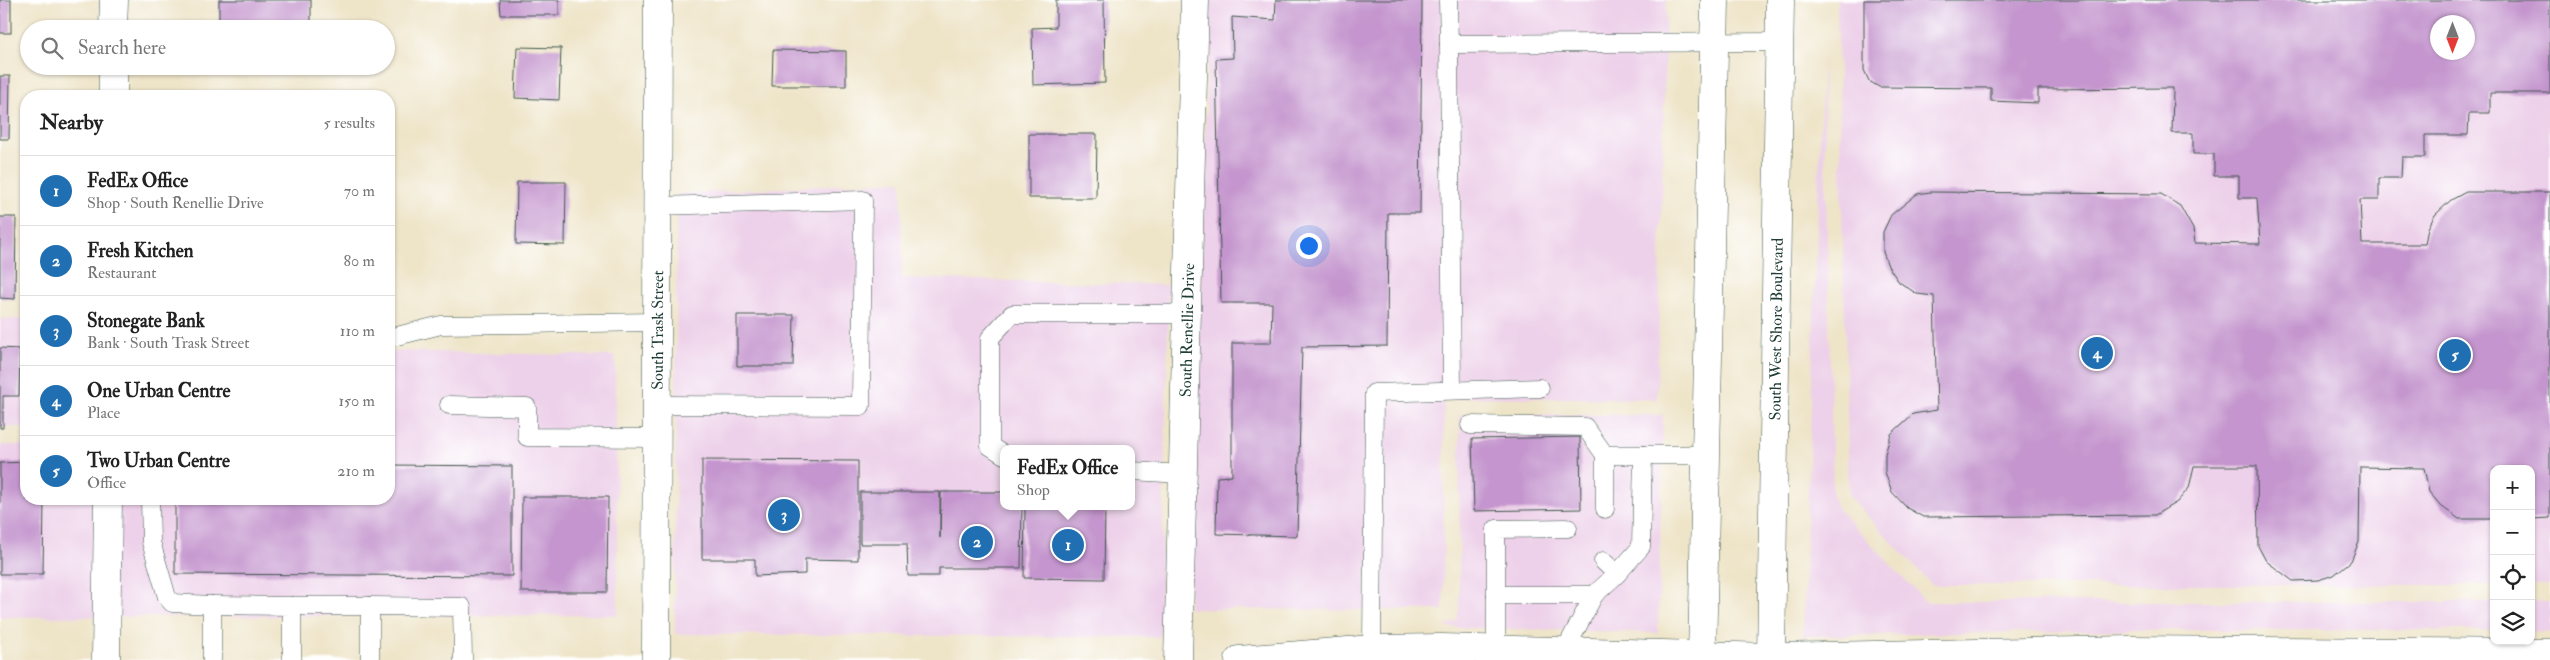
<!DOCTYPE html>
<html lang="en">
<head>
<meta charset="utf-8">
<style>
  :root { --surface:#fff; --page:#f2f2f2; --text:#222; --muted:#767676; --line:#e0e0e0; --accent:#1f6fb2 }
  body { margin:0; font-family:"IM FELL Double Pica",serif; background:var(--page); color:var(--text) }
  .controls { position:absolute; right:15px; bottom:15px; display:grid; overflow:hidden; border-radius:10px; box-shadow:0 1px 4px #0004 }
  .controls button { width:45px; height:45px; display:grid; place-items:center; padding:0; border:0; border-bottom:1px solid var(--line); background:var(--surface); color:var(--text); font:25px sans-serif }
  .compass { position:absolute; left:2430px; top:15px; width:45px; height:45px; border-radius:50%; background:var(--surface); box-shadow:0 1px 4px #0004; rotate:180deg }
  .you { position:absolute; left:1308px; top:245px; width:18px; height:18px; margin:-12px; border:4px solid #fff; border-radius:50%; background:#1a73e8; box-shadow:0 0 0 8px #1a73e833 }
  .badge { display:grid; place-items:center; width:32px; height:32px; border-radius:50%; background:var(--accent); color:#fff; font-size:16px; font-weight:700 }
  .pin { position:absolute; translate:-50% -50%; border:2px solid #fff; box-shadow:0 1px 5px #0006 }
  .popup { position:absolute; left:1000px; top:445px; width:135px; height:65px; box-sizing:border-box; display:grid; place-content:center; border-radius:10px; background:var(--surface); filter:drop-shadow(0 1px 4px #0005); font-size:16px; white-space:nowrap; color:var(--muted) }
  .popup b { font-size:19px; color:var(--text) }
  .popup::after { content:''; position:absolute; left:50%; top:100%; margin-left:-10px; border:10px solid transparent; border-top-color:var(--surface) }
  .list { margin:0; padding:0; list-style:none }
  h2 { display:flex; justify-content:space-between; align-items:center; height:65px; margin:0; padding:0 20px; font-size:21px }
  h2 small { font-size:16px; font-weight:400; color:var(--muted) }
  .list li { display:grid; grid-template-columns:32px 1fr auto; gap:15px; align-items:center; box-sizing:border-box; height:70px; padding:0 20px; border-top:1px solid var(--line) }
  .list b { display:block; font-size:19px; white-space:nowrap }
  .list p { margin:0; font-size:16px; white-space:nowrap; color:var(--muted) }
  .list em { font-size:16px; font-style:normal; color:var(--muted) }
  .icon { flex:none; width:28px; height:28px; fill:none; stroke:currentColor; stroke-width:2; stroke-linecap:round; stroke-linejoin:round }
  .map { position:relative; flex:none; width:2550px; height:660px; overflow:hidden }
  .search { position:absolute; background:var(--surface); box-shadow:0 1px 4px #0004; left:20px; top:20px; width:375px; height:55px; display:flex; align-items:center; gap:12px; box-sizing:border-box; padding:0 18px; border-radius:28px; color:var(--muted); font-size:19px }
  .panel { position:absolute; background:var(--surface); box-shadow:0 1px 4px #0004; left:20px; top:90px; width:375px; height:415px; border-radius:20px }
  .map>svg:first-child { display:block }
</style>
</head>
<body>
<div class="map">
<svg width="2550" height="660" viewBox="0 0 2550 660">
  <rect width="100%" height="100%" fill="#fff"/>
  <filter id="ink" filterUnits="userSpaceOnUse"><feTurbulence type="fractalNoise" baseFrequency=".02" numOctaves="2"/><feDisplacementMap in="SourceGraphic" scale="10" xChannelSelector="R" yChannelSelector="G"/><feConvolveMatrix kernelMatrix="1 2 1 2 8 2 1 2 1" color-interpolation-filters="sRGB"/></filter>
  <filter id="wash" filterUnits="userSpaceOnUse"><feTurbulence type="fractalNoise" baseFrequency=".0096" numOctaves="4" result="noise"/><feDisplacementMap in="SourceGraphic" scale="20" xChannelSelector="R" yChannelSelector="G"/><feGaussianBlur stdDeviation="1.12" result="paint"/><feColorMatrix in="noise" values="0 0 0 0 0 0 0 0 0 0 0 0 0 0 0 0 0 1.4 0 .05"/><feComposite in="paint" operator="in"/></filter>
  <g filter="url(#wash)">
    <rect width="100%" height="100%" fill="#eee4c8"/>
    <g fill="#edd0e9" fill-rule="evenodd">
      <path d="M1210 0H1666L1657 399 1444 397 1443 610 1189 609Z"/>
      <path d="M1837 0H2550V585H2531V469H2494V585H1932L1849 496ZM2438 22H2468V52H2438Z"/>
      <path d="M1823 57 1833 497 1838 509 1926 602H2494V630H2131L1803 636Z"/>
      <path d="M901 181 902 278 1169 285 1160 637 675 634 677 194ZM1004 449H1132V506H1004Z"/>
      <rect x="0" y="319" width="26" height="108"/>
      <path d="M389 351 615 356 618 615 0 617V445H26V499H389Z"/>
      <path d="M1460 415H1663L1658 633 1444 627 1456 621 1459 610Z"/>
      <path d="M2531 602H2550V632L2531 631Z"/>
    </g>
    <g id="blocks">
      <g fill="#c495ce" fill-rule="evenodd">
        <rect x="0" y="0" width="11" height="33"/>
        <rect x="219" y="0" width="92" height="27"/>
        <path d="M500 0H559V15H501Z"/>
        <path d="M1056 0H1104L1105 83 1033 85 1032 28 1056 27Z"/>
        <path d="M1276 0H1422L1420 213H1388L1387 346 1302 347 1297 536 1216 534 1217 477 1232 476V343H1271L1272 303H1221L1216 59 1233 58 1232 17 1275 20Z"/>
        <path d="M1864 0H2550V93H2490V113H2469L2468 135H2425V157H2402L2401 178H2379V200H2360L2362 244H2425L2428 228 2435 215 2451 200 2466 192H2550V518L2531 519V469H2494V519H2459L2441 506 2429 492 2424 468 2360 467 2359 542 2351 561 2334 575 2318 580 2293 581 2266 561 2258 546 2257 466H2194L2189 488 2177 502 2155 515 1923 517 1907 508 1892 492 1885 472V454L1891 434 1913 414 1937 410 1934 296 1917 294 1899 282 1888 266 1883 252V232L1891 215 1917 194 1930 192 2161 194 2180 206 2193 229 2195 243 2260 244 2257 198H2239V176H2214V154H2193V133H2172L2173 88 2038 89V103L1991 101V88L1879 87 1869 81 1864 70ZM2438 22H2468V52H2438Z"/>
        <path d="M517 47 561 48 559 100 515 98Z"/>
        <path d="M773 50 846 51V86H772Z"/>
        <path d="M0 76H10L9 139H0Z"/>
        <path d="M1029 134H1097L1096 198H1029Z"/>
        <path d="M517 182H566L565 245 516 244Z"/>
        <path d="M0 217H16L15 299 0 298Z"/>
        <path d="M737 315H794L793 366H737Z"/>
        <path d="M0 348 20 349 19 396H3V428H0Z"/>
        <path d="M1580 437 1581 509 1474 511 1472 439Z"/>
        <path d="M702 460 858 461V560L805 559V574L755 576V559H702Z"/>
        <path d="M26 462V499H44L43 574H0V463Z"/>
        <path d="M389 465 512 466V576L175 574V499H389Z"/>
        <path d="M860 492H940V538L941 492H1004V506H1022L1021 568H939V576H908L907 544H860Z"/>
        <path d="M522 497H608L607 592H521Z"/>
        <path d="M1025 506H1105L1104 579 1024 578Z"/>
      </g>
    </g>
  </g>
  <g filter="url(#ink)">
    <use href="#blocks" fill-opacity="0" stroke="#3e564a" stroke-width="1"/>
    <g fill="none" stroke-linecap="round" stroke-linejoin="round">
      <g stroke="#3e564a" stroke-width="19">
        <g id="lane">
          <path d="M1448 0 1449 44"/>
          <path d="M389 338 441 325 657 322"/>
          <path d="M1452 390 1449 44 1779 42"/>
          <path d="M449 405 527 407V437L657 438"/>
          <path d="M657 405 861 406 863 200 658 206"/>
          <path d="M1470 425 1585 427 1605 455H1706"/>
          <path d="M1004 455 990 446V338L1012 314H1187"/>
          <path d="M1132 471 1182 474"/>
          <path d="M150 499 151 542 167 597 172 603 212 605"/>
          <path d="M1605 509V455"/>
          <path d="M1603 561 1617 574"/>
          <path d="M1496 595H1594"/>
          <path d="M292 606H370V660"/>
          <path d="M370 606 462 607 463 660"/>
          <path d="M1372 649 1374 393 1540 388"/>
          <path d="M1496 650V529L1568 528"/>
          <path d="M1564 652 1594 595 1617 574 1641 547 1643 455"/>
          <path d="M212 660V605L292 606V660"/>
        </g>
      </g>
      <g stroke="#3e564a" stroke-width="29">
        <g id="street">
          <path d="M113 29 114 0"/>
          <path d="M113 96V66"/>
          <path d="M106 660 108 499"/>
          <path id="s1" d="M656 660 658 0"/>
          <path id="s2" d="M1178 660 1195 0"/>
        </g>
      </g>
      <g stroke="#3e564a" stroke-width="29">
        <g id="secondary">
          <path d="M1702 660 1715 0"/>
          <path id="s3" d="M1771 660 1780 0"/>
        </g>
      </g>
      <g stroke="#3e564a" stroke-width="29">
        <path id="primary" d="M1239 660 1372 649 1442 648 1771 657 2131 650 2550 653"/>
      </g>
      <use href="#lane" stroke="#fff" stroke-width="18"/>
      <use href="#street" stroke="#fff" stroke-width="28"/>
      <use href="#secondary" stroke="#fff" stroke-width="28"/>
      <use href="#primary" stroke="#fff" stroke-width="28"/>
    </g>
  </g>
  <g text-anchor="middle" stroke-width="4" stroke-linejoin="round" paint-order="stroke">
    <g font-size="16" fill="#1f3d34" stroke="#fff">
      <text dy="6" stroke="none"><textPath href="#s3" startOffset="331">South West Shore Boulevard</textPath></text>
      <text dy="6" stroke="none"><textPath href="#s1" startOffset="330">South Trask Street</textPath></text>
      <text dy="6" stroke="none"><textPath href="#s2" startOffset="330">South Renellie Drive</textPath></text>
    </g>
  </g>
</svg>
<div class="controls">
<button>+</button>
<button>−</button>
<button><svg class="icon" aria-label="locate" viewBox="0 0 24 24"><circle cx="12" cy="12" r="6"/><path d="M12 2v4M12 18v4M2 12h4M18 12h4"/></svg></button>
<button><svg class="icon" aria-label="layers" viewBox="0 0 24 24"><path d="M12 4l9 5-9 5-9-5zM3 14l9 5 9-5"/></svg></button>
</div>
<svg class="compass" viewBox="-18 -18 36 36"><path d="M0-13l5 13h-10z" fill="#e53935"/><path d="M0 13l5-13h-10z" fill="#767676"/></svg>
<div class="you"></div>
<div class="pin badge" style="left:1068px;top:545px">1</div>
<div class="popup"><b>FedEx Office</b>Shop</div>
<div class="pin badge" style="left:977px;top:542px">2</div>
<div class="pin badge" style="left:784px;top:515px">3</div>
<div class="pin badge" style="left:2097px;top:353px">4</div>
<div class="pin badge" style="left:2455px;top:355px">5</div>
<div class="search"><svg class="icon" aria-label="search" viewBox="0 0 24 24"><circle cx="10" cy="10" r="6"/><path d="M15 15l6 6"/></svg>Search here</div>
<section class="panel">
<h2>Nearby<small>5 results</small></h2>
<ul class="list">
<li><span class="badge">1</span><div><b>FedEx Office</b><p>Shop · South Renellie Drive</p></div><em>70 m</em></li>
<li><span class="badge">2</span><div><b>Fresh Kitchen</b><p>Restaurant</p></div><em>80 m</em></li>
<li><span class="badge">3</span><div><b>Stonegate Bank</b><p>Bank · South Trask Street</p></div><em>110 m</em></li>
<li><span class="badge">4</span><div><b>One Urban Centre</b><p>Place</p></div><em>150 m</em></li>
<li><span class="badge">5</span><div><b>Two Urban Centre</b><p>Office</p></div><em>210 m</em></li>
</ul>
</section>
</div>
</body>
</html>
